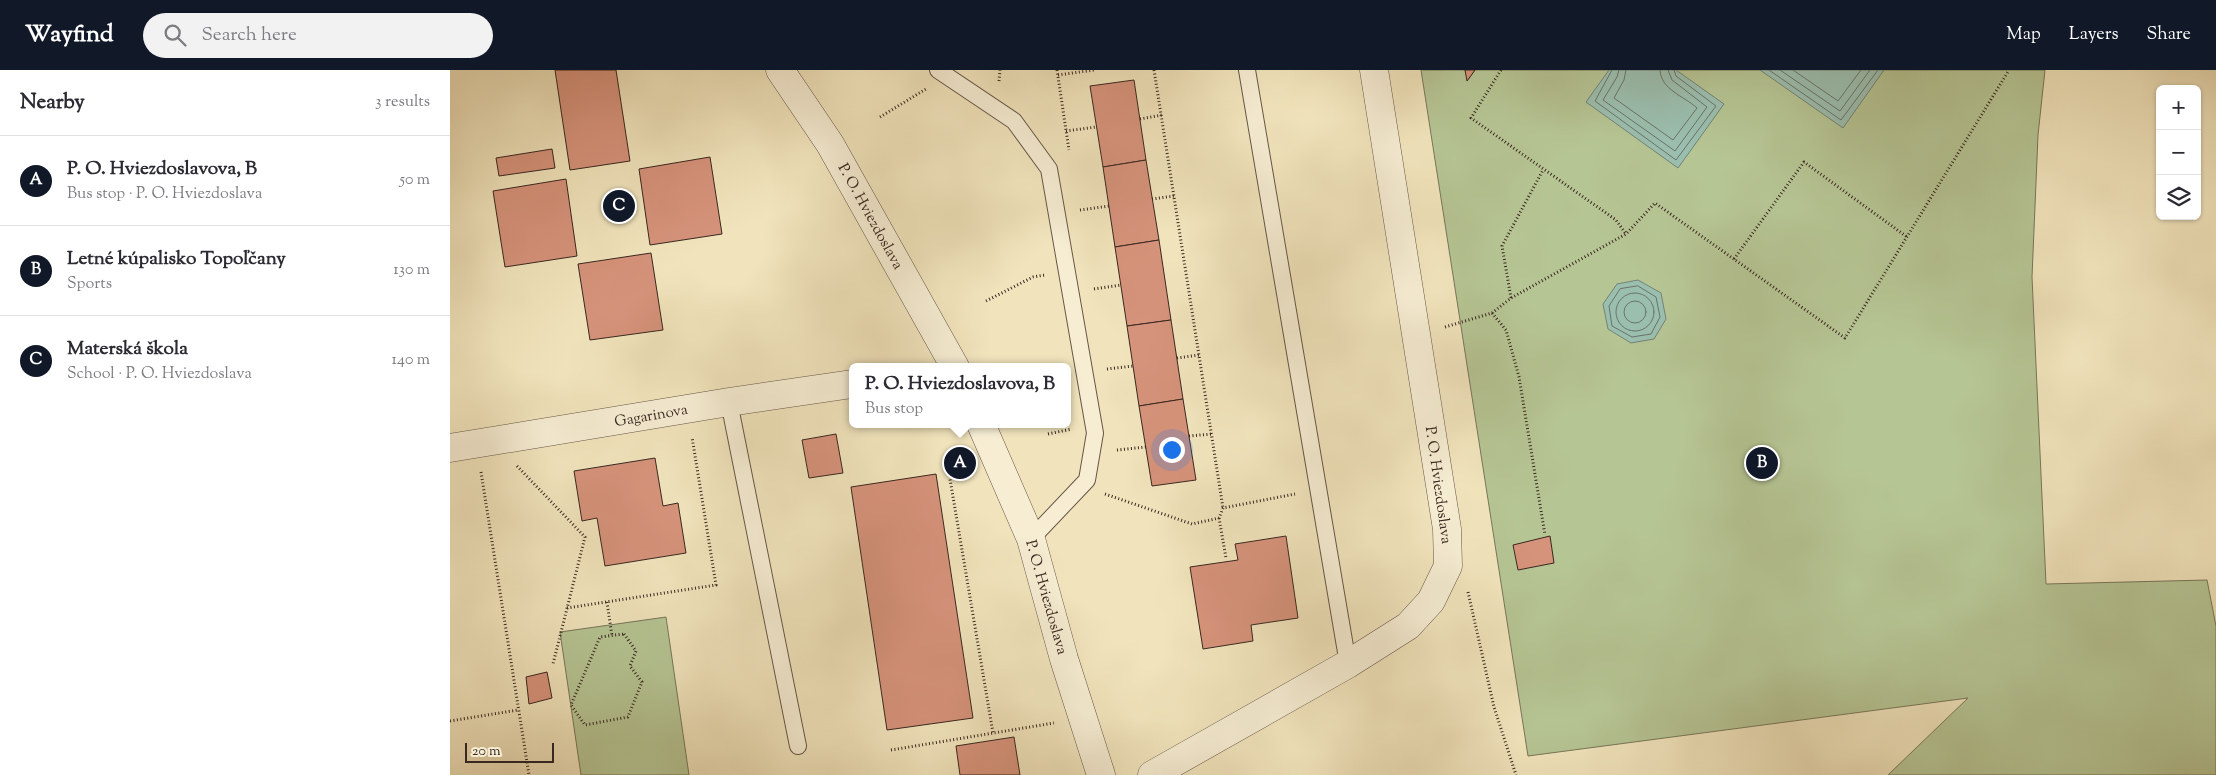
<!DOCTYPE html>
<html lang="en">
<head>
<meta charset="utf-8">
<style>
  :root { --surface:#fff; --page:#f2f2f3; --text:#2b2b33; --muted:#7c7c81; --line:#e1e1e2; --accent:#111827 }
  body { margin:0; font-family:"Sorts Mill Goudy",serif; background:var(--page); color:var(--text) }
  .controls { position:absolute; right:15px; top:15px; display:grid; overflow:hidden; border-radius:8px; box-shadow:0 1px 4px #0004 }
  .controls button { width:45px; height:45px; display:grid; place-items:center; padding:0; border:0; border-bottom:1px solid var(--line); background:var(--surface); color:var(--text); font:25px sans-serif }
  .scale { position:absolute; left:15px; bottom:12px; width:89px; box-sizing:border-box; padding-left:5px; border:2px solid #392720; border-top:0; font-size:14px; line-height:18px; white-space:nowrap; color:#392720; -webkit-text-stroke:4px #f6edd3; paint-order:stroke }
  .you { position:absolute; left:721px; top:379px; width:18px; height:18px; margin:-12px; border:4px solid #fff; border-radius:50%; background:#1a73e8; box-shadow:0 0 0 8px #1a73e833 }
  .badge { display:grid; place-items:center; width:32px; height:32px; border-radius:50%; background:var(--accent); color:#fff; font-size:16px; font-weight:700 }
  .pin { position:absolute; translate:-50% -50%; border:2px solid #fff; box-shadow:0 1px 5px #0006 }
  .popup { position:absolute; left:399px; top:293px; width:222px; height:65px; box-sizing:border-box; display:grid; place-content:center; border-radius:8px; background:var(--surface); filter:drop-shadow(0 1px 4px #0005); font-size:16px; white-space:nowrap; color:var(--muted) }
  .popup b { font-size:19px; color:var(--text) }
  .popup::after { content:''; position:absolute; left:50%; top:100%; margin-left:-10px; border:10px solid transparent; border-top-color:var(--surface) }
  .list { margin:0; padding:0; list-style:none }
  h2 { display:flex; justify-content:space-between; align-items:center; height:65px; margin:0; padding:0 20px; font-size:21px }
  h2 small { font-size:16px; font-weight:400; color:var(--muted) }
  .list li { display:grid; grid-template-columns:32px 1fr auto; gap:15px; align-items:center; box-sizing:border-box; height:90px; padding:0 20px; border-top:1px solid var(--line) }
  .list b { display:block; font-size:19px; white-space:nowrap }
  .list p { margin:0; font-size:16px; white-space:nowrap; color:var(--muted) }
  .list em { font-size:16px; font-style:normal; color:var(--muted) }
  .icon { flex:none; width:28px; height:28px; fill:none; stroke:currentColor; stroke-width:2; stroke-linecap:round; stroke-linejoin:round }
  .map { position:relative; flex:none; width:1766px; height:705px; overflow:hidden }
  header { display:flex; align-items:center; gap:30px; box-sizing:border-box; height:70px; padding:0 25px; background:var(--accent); color:#fff }
  header strong { font-size:24px }
  nav { display:flex; gap:28px; margin-inline-start:auto; font-size:18px }
  .search { width:350px; height:45px; background:var(--page); display:flex; align-items:center; gap:12px; box-sizing:border-box; padding:0 18px; border-radius:28px; color:var(--muted); font-size:19px }
  main { display:flex }
  aside { flex:1; background:var(--surface) }
  .map>svg:first-child { display:block }
</style>
</head>
<body>
<header>
<strong>Wayfind</strong>
<div class="search"><svg class="icon" aria-label="search" viewBox="0 0 24 24"><circle cx="10" cy="10" r="6"/><path d="M15 15l6 6"/></svg>Search here</div>
<nav><a>Map</a><a>Layers</a><a>Share</a></nav>
</header>
<main>
<aside>
<h2>Nearby<small>3 results</small></h2>
<ul class="list">
<li><span class="badge">A</span><div><b>P. O. Hviezdoslavova, B</b><p>Bus stop · P. O. Hviezdoslava</p></div><em>50 m</em></li>
<li><span class="badge">B</span><div><b>Letné kúpalisko Topoľčany</b><p>Sports</p></div><em>130 m</em></li>
<li><span class="badge">C</span><div><b>Materská škola</b><p>School · P. O. Hviezdoslava</p></div><em>140 m</em></li>
</ul>
</aside>
<div class="map">
<svg width="1766" height="705" viewBox="0 0 1766 705">
  <rect width="100%" height="100%" fill="#f1e4bc"/>
  <filter id="stains"><feTurbulence type="fractalNoise" baseFrequency=".004" numOctaves="4"/><feColorMatrix values="0 0 0 0 .2 0 0 0 0 .09 0 0 0 0 .02 0 0 0 .5 -.17"/></filter>
  <radialGradient id="worn" r=".72"><stop offset=".6" stop-color="#630" stop-opacity="0"/><stop offset="1" stop-color="#630" stop-opacity=".3"/></radialGradient>
  <g fill="#b6c594" stroke="#78765a">
    <path d="M971 0H1015L1018 10 1025 0H1595L1588 65 1582 207 1596 514 1757 510 1766 556V705H1438L1518 628 1078 686Z"/>
    <path d="M216 547 239 705H131L110 562Z"/>
  </g>
  <g fill="#9bbfaf" stroke="#748276">
    <path d="M1159 0H1226L1274 34 1228 98 1136 32Z"/>
    <path d="M1310 0H1434L1393 58Z"/>
    <path d="M1188 210 1211 223 1216 249 1204 269 1181 273 1158 259 1153 234 1167 214Z"/>
  </g>
  <g fill="none" stroke-linecap="round" stroke-linejoin="round">
    <g stroke="#6a7368" stroke-width="1">
      <path d="M1162 0 1145 31 1226 90 1266 36 1226 6 1224 0"/>
      <path d="M1169 0 1167 7 1153 30 1225 81 1257 37 1222 10 1218 0"/>
      <path d="M1176 0 1174 10 1164 28 1223 70 1247 38C1234 26 1211 20 1210 0"/>
      <path d="M1319 0 1391 50 1428 0"/>
      <path d="M1330 0 1390 41 1420 0"/>
      <path d="M1343 0 1388 31 1411 0"/>
      <path d="M1188 216 1206 227 1210 247 1201 264 1182 267 1162 256 1159 236 1170 219Z"/>
      <circle cx="1185" cy="242" r="19"/>
      <circle cx="1185" cy="242" r="11"/>
    </g>
  </g>
  <g fill="#d6937b" stroke="#392720">
    <path d="M105 0H166L180 91 120 100Z"/>
    <path d="M1015 0H1025L1017 11Z"/>
    <path d="M684 10 696 90 653 97 640 16Z"/>
    <path d="M102 79 105 98 49 106 46 88Z"/>
    <path d="M260 87 272 164 200 175 189 99Z"/>
    <path d="M696 90 709 170 665 177 653 97Z"/>
    <path d="M116 109 127 186 55 197 43 121Z"/>
    <path d="M709 170 721 250 677 256 665 177Z"/>
    <path d="M201 183 213 260 140 270 128 194Z"/>
    <path d="M721 250 733 329 689 336 677 256Z"/>
    <path d="M733 329 746 410 702 416 689 336Z"/>
    <path d="M386 364 393 403 359 408 352 370Z"/>
    <path d="M205 388 213 436 228 433 236 483 155 496 147 448 132 451 124 401Z"/>
    <path d="M486 404 523 648 437 660 401 417Z"/>
    <path d="M836 466 848 548 801 555 803 571 753 579 740 497 788 490 785 474Z"/>
    <path d="M1100 466 1104 493 1068 500 1063 475Z"/>
    <path d="M97 602 102 628 79 634 76 607Z"/>
    <path d="M564 667 570 705H510L506 676Z"/>
  </g>
  <g fill="none" stroke-linecap="round" stroke-linejoin="round">
    <g stroke="#675647" stroke-width="18">
      <g id="service">
        <path d="M488 0 564 51 599 99 645 363 637 410 581 469"/>
        <path d="M797 0 898 594"/>
        <path d="M279 332 348 676"/>
      </g>
    </g>
    <g stroke="#675647" stroke-width="29">
      <g id="minor">
        <path d="M330 0 380 74 505 297"/>
        <path d="M531 354 581 469 614 589 651 705"/>
        <path d="M0 378 279 332 402 314"/>
        <path d="M702 705 898 594 958 556 981 531 998 496 997 459 924 0"/>
      </g>
    </g>
    <g stroke="#392720" stroke-width="3" stroke-dasharray="1 2.5" stroke-linecap="butt">
      <path d="M607 0 619 80"/>
      <path d="M704 0 773 438"/>
      <path d="M1051 0 1021 48 1166 150 1176 164"/>
      <path d="M608 5 644 0"/>
      <path d="M549 11 550 0"/>
      <path d="M430 47 476 19"/>
      <path d="M690 49 712 45"/>
      <path d="M616 61 646 57"/>
      <path d="M702 129 724 126"/>
      <path d="M630 140 659 136"/>
      <path d="M1284 189 1354 92 1457 167"/>
      <path d="M644 219 671 215"/>
      <path d="M1061 228 1052 176 1093 100"/>
      <path d="M536 231 583 207 595 205"/>
      <path d="M1042 243 1056 260 1069 307 1095 465"/>
      <path d="M995 257 1042 243 1061 228 1176 164 1205 133 1395 268 1559 0"/>
      <path d="M727 288 749 285"/>
      <path d="M657 299 683 296"/>
      <path d="M598 364 622 359"/>
      <path d="M739 366 762 364"/>
      <path d="M667 380 696 377"/>
      <path d="M67 396 135 467 103 594"/>
      <path d="M518 399 500 409 543 663"/>
      <path d="M31 402 79 705"/>
      <path d="M655 424 742 454 769 448 773 438 845 424"/>
      <path d="M769 448 776 488"/>
      <path d="M1018 522 1044 637 1066 705"/>
      <path d="M157 532 162 566"/>
      <path d="M117 538 266 515 242 367"/>
      <path d="M174 564 186 581 180 596 192 612 178 647 135 655 121 635 150 567Z"/>
      <path d="M0 651 68 640"/>
      <path d="M441 680 604 653"/>
    </g>
    <use href="#service" stroke="#f6edd3" stroke-width="16"/>
    <use href="#minor" stroke="#f6edd3" stroke-width="28"/>
  </g>
  <g text-anchor="middle" stroke-width="4.5" stroke-linejoin="round" paint-order="stroke">
    <g font-size="15" fill="#392720" stroke="#f6edd3">
      <text transform="translate(421 146) rotate(61)" y="5">P. O. Hviezdoslava</text>
      <text transform="translate(201 345) rotate(-10)" y="5">Gagarinova</text>
      <text transform="translate(989 415) rotate(82)" y="5">P. O. Hviezdoslava</text>
      <text transform="translate(597 527) rotate(74)" y="5">P. O. Hviezdoslava</text>
    </g>
  </g>
  <rect width="100%" height="100%" filter="url(#stains)"/>
  <rect width="100%" height="100%" fill="url(#worn)"/>
</svg>
<div class="controls">
<button>+</button>
<button>−</button>
<button><svg class="icon" aria-label="layers" viewBox="0 0 24 24"><path d="M12 4l9 5-9 5-9-5zM3 14l9 5 9-5"/></svg></button>
</div>
<div class="scale">20 m</div>
<div class="you"></div>
<div class="pin badge" style="left:510px;top:393px">A</div>
<div class="popup"><b>P. O. Hviezdoslavova, B</b>Bus stop</div>
<div class="pin badge" style="left:1312px;top:393px">B</div>
<div class="pin badge" style="left:169px;top:136px">C</div>
</div>
</main>
</body>
</html>
